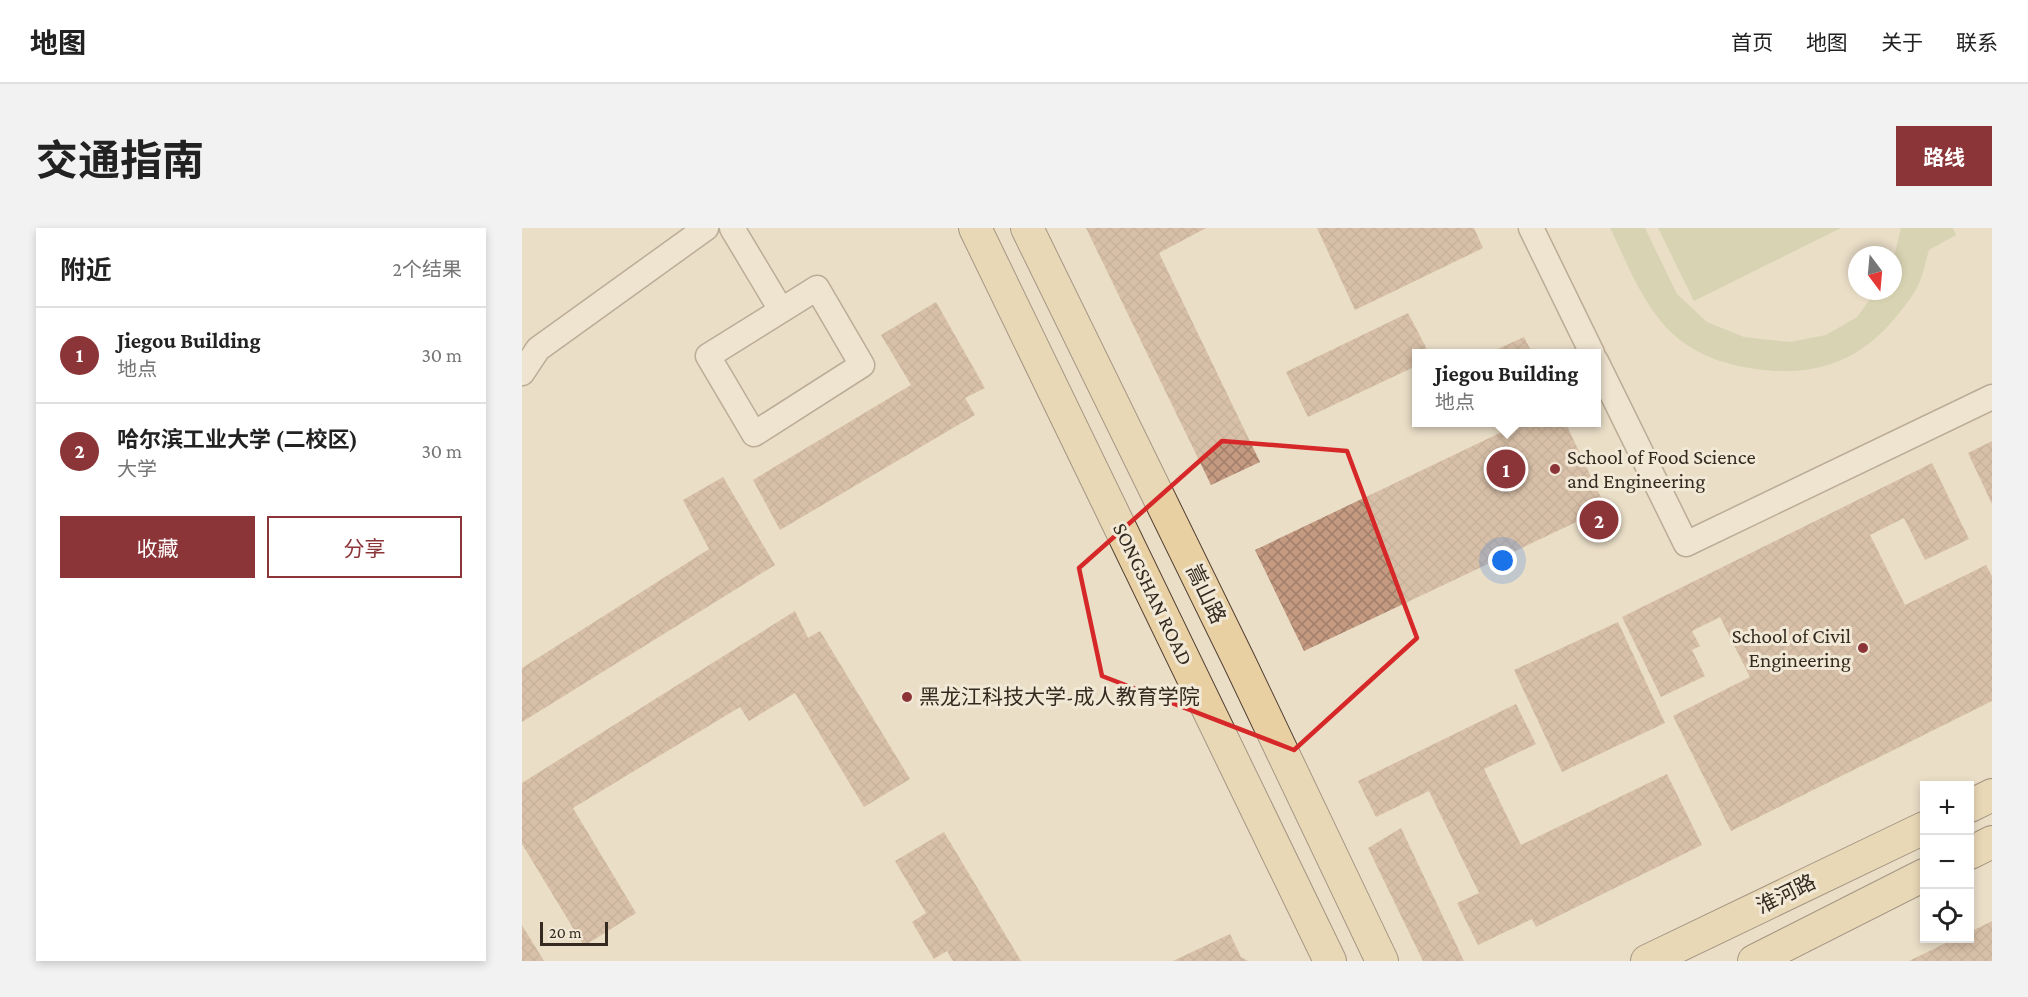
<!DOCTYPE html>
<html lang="zh">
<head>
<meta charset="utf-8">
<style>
  :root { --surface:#fff; --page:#f2f2f2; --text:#222; --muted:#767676; --line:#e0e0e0; --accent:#8c3539 }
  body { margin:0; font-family:"Crimson Pro","Noto Sans SC",serif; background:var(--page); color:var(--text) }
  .controls { position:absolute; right:18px; bottom:18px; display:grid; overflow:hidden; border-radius:0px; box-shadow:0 3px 9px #0003 }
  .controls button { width:54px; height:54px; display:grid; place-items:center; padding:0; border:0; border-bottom:2px solid var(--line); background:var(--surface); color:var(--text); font:30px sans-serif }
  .compass { position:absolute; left:1326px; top:18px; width:54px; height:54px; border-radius:50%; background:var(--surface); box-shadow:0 3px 9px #0003; rotate:164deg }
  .scale { position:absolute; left:18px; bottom:15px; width:68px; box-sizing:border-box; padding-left:6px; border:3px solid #352a20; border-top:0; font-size:16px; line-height:21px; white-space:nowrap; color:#352a20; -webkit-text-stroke:4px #f2e8d6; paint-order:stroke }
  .you { position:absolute; left:981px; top:333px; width:21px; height:21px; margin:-15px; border:4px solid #fff; border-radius:50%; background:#1a73e8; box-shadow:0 0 0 9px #1a73e833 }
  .badge { display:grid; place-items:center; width:39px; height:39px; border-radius:50%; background:var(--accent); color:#fff; font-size:20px; font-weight:700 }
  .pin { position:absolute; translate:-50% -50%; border:3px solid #fff; box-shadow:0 2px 6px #0006 }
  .popup { position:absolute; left:890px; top:121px; width:189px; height:78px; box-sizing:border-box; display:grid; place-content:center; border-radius:0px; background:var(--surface); filter:drop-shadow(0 2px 4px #0005); font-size:20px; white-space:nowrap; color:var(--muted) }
  .popup b { font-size:22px; color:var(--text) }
  .popup::after { content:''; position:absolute; left:50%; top:100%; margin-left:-12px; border:12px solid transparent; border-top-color:var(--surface) }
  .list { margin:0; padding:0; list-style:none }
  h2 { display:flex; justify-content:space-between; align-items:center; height:78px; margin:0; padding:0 24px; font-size:26px }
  h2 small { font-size:20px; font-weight:400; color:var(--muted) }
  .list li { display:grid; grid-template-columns:39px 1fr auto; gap:18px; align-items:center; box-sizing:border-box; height:96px; padding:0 24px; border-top:2px solid var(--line) }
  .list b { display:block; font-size:22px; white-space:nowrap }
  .list p { margin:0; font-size:20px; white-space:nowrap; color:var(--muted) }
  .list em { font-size:20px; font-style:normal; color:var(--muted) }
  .actions { display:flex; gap:12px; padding:18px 24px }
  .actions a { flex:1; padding:14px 0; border:2px solid var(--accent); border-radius:0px; text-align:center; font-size:21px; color:var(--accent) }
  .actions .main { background:var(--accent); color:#fff }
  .icon { flex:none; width:33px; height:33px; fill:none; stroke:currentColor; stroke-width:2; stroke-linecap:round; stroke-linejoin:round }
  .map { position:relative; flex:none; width:1470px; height:733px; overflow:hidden; border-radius:0px }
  header { display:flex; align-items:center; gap:36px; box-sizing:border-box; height:84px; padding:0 30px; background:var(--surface); border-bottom:2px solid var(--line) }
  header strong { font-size:28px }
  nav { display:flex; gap:33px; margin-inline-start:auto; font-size:21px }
  .intro { display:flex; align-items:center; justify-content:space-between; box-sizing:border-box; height:144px; padding:0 36px }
  h1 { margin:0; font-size:42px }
  .button { padding:15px 27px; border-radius:0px; background:var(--accent); color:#fff; font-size:21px; font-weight:700 }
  main { display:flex; gap:36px; padding:0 36px }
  aside { flex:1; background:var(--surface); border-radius:0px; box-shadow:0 3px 9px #0003 }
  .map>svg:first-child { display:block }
</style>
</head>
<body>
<header>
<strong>地图</strong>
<nav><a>首页</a><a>地图</a><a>关于</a><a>联系</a></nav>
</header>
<div class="intro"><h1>交通指南</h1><a class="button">路线</a></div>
<main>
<aside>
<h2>附近<small>2个结果</small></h2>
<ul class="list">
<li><span class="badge">1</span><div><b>Jiegou Building</b><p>地点</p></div><em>30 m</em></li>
<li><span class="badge">2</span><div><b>哈尔滨工业大学 (二校区)</b><p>大学</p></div><em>30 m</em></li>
</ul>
<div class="actions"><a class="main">收藏</a><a>分享</a></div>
</aside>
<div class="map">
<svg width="1470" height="733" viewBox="0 0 1470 733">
  <defs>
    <pattern id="building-cross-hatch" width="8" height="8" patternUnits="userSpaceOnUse" patternTransform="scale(1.5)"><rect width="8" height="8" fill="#c49a81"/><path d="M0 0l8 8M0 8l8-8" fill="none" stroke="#a07e69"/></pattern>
  </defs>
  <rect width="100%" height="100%" fill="#eadec7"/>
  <g fill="#c4c79c">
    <path d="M1088 0H1123L1155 66 1185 94 1222 109 1268 114 1304 107 1335 89 1354 63H1371V33L1379 0H1431L1434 7 1407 22C1404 32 1402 43 1398 53 1394 64 1385 75 1378 84 1341 132 1295 150 1234 141 1208 138 1178 128 1158 112 1123 84 1107 39 1088 0Z"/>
    <path d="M1136 0H1319L1172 73Z"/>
  </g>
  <g fill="url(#building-cross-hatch)">
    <path d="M564 0H684L637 25 738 234 689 257Z"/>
    <path d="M795 0H952L961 20 833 82Z"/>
    <path d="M414 74 463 160 443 170 453 187 258 302 231 252 389 157 359 107Z"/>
    <path d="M886 85 907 125H894V138L786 189 764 144Z"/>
    <path d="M1002 109 1010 125H967Z"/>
    <path d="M978 194H1043L1084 280 782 423 733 322 982 203Z"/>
    <path d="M1470 213V276L1446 225Z"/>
    <path d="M1410 235 1447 311 1403 332 1382 290 1348 307 1383 377 1464 337 1470 348V473L1209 603 1151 488 1228 449 1198 389 1170 403 1178 418 1170 422 1183 448 1139 469 1100 389Z"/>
    <path d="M201 249 253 337 0 494V440L187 321 161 272Z"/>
    <path d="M273 383 286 410 298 403 388 551 342 579 273 465 227 493 218 479 51 580 114 685 62 718 0 616V555Z"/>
    <path d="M1096 394 1143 495 1040 544 992 442Z"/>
    <path d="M994 476 1014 516 962 541 999 617 1145 546 1180 617 1014 699 1010 691 956 717 935 675 957 665 907 563 854 589 836 553Z"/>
    <path d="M879 600 942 733H901L846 620Z"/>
    <path d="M422 604 499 733H431L425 723 412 731 390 694 404 685 373 633Z"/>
    <path d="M1470 693V733H1387L1434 710H1448V704Z"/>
    <path d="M0 697 22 733H0Z"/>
    <path d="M708 706 719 729 726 733H651Z"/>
  </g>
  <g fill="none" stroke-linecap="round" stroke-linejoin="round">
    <g stroke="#83705e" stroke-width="27">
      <g id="minor">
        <path d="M210 0 259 82"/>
        <path d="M1009 0 1070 125"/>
        <path d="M295 60 340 137 232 206 186 128Z"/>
        <path d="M1074 133 1164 316 1470 169"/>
        <path d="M0 145 16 121 184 0"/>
      </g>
    </g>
    <g stroke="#523f32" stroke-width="34">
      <g id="major">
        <path d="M453 0 808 733"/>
        <path d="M505 0 717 433 860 733"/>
        <path d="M1448 578 1470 567"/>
        <path d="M1448 625 1470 614"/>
        <path d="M1125 733 1402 600"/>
        <path d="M1232 733 1402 647"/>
      </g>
    </g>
    <use href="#minor" stroke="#f5ecd9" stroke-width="24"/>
    <use href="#major" stroke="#e8d0a3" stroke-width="32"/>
  </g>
  <path d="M0 0H1470V733H0ZM700 213 825 223 895 410 772 522 580 448 557 340Z" fill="#eadec7" fill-opacity=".55" fill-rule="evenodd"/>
  <path fill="none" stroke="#d62828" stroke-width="4.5" stroke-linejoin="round" d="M700 213 825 223 895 410 772 522 580 448 557 340Z"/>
  <g fill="#8c3539" stroke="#f2e8d6" stroke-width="2">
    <circle cx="1033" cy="241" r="6"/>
    <circle cx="1341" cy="420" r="6"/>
    <circle cx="385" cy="469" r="6"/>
  </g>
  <g text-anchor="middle" stroke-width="6" stroke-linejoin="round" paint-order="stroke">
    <g font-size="21" fill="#352a20" stroke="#f2e8d6" text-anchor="start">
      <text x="1045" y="236">School of Food Science<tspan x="1045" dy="24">and Engineering</tspan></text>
      <text x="1329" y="415" text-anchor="end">School of Civil<tspan x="1329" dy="24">Engineering</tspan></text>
      <text x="397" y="476">黑龙江科技大学-成人教育学院</text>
    </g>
    <g font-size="21" fill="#352a20" stroke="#f2e8d6">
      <text transform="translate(631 366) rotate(64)" y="7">SONGSHAN ROAD</text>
      <text transform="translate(684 366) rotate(64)" y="7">嵩山路</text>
      <text transform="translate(1264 666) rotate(-26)" y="7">淮河路</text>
    </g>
  </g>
</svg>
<div class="controls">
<button>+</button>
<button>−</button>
<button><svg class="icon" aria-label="locate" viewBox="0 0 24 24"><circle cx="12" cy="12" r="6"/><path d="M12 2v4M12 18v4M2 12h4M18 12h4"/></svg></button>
</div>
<svg class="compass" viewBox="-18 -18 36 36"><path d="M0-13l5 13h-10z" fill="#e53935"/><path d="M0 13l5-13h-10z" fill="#767676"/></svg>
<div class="scale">20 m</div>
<div class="you"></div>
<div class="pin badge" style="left:984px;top:241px">1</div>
<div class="popup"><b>Jiegou Building</b>地点</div>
<div class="pin badge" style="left:1077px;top:292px">2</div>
</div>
</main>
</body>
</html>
